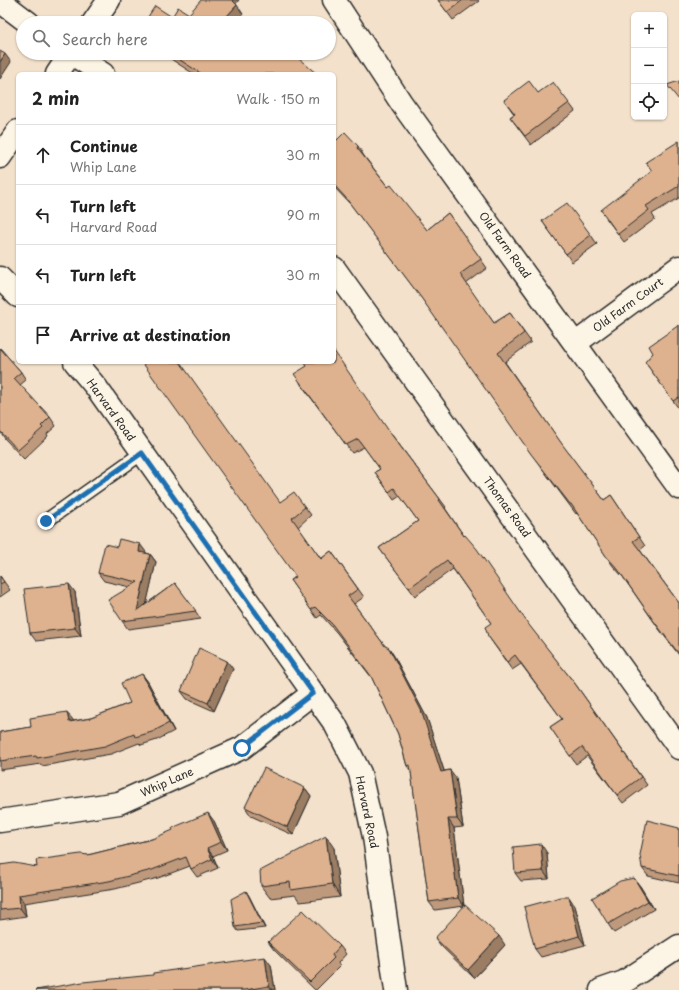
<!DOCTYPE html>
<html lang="en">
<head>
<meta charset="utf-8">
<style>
  :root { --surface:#fff; --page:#f2f2f2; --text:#222; --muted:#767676; --line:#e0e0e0 }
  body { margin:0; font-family:"Playpen Sans",sans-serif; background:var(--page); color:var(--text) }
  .controls { position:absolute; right:12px; top:12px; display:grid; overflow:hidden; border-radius:6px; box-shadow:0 1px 3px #0004 }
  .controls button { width:36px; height:36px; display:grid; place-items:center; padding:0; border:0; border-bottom:1px solid var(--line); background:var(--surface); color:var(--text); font:20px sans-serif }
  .stop { position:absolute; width:12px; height:12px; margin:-9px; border:3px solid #1f6fb2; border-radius:50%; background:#fff }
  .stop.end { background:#1f6fb2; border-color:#fff; box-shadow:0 1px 4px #0008 }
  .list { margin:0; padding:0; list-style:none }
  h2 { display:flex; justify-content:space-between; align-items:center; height:52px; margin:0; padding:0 16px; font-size:17px }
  h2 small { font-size:13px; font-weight:400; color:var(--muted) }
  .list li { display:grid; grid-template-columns:26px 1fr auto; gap:12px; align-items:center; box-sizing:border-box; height:60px; padding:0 16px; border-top:1px solid var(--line) }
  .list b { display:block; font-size:15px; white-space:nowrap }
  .list p { margin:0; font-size:13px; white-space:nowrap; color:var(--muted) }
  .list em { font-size:13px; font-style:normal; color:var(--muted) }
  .icon { flex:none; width:22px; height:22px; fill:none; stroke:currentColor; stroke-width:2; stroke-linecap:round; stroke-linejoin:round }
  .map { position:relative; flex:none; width:679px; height:990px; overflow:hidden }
  .search { position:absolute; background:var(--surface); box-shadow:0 1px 3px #0004; left:16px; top:16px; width:320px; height:44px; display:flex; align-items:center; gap:10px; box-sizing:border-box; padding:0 14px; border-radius:22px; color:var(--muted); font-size:15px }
  .panel { position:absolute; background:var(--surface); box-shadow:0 1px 3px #0004; left:16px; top:72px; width:320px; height:292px; border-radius:6px }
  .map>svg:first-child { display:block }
</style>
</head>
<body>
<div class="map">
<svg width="679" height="990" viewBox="0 0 679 990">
  <rect width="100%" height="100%" fill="#f3e1cb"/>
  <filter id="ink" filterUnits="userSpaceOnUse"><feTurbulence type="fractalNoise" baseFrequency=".025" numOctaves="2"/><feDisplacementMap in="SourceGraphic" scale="8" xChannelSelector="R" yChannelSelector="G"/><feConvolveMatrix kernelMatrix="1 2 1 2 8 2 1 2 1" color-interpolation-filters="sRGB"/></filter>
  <g filter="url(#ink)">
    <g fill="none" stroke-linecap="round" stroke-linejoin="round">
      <g stroke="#2b2b2b" stroke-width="16">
        <path id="lane" d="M46 521 142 453"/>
      </g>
      <g stroke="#2b2b2b" stroke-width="25">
        <g id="street">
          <path d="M334 0 402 104 679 488"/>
          <path d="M0 1 29 23"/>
          <path d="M93 23 109 0"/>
          <path d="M71 53 103 74"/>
          <path d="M57 74 71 53"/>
          <path d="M0 157 18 131"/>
          <path d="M334 268 679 748"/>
          <path d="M0 278 18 296"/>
          <path d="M576 343 679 267"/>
          <path d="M75 362 96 387 335 724 360 773 374 837 396 990"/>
          <path d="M0 821 119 803 242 748 313 693"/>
          <path d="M601 990 624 982 679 946"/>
        </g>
      </g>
      <use href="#lane" stroke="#fcf5e5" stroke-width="13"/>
      <use href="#street" stroke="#fcf5e5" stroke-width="22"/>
    </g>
    <g fill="#bf997b" stroke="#2b2b2b">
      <path d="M438 0H478L479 1 453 20Z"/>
      <path d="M162 53H248L253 56 317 74H194L180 65Z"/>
      <path d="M538 93 569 103 575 111 531 145 510 117 514 114 504 100Z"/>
      <path d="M334 137 337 140 358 146 364 156 388 187 427 230 448 213 487 268 466 284 494 323 510 313 531 342 505 362 563 446 604 500 611 495 645 546 640 550 679 603V655L659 629 623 577 613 566 577 513 576 514 538 463 429 308 352 206 334 187Z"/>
      <path d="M679 141V198L652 214 655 219 624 242 606 218 652 171Z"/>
      <path d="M542 221 591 235 597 244 572 262Z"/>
      <path d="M679 325V409L645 362Z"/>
      <path d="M0 348 21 372 26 380 20 385 50 417 56 426 47 434 48 436 24 459 5 439 0 431Z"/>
      <path d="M307 366 392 435 446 507 445 508 464 536 530 627 576 685 647 785 623 803 587 756 576 764 550 727 562 719 521 664 512 670 488 636 491 623 453 569 415 596 379 548 418 521 400 496 394 500 375 472 380 469 364 447 352 453 300 383Z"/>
      <path d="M280 502 305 507 311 515 298 527 321 559 331 551 364 597 354 604 385 646 389 648 394 656 427 718 444 771 450 770 456 778 463 827 454 828 464 906 435 910 429 902 411 771 407 766 398 734 372 678 337 633 321 615 317 618 290 580 296 577Z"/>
      <path d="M146 552V553L150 554 156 562 146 604 175 583 201 619 128 629 122 621 130 587 104 581 98 573Z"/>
      <path d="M0 576 10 590 0 597Z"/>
      <path d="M75 592 81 636 36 641 30 633Z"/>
      <path d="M233 669 214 711 187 699 181 691Z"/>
      <path d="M142 674 148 682 174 731 157 740 141 745 139 743 111 754 42 766 41 764 0 770V732L31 727 73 720V721L91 718 130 703Z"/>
      <path d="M305 788 311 796 293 835 251 816 245 807Z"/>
      <path d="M214 821 227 850 213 856 218 868 197 877 191 869 190 866 158 878 115 889 24 903 26 916 0 920V865L37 867 88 855 152 839Z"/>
      <path d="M679 828V883L648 876 642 868Z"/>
      <path d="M334 848 340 897 300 902 295 895 270 898 261 886Z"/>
      <path d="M547 853 549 879 521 881 515 873Z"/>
      <path d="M640 886 654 909 614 933 608 924Z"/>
      <path d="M246 891 249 896 265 928 238 931 235 927Z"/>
      <path d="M575 906 585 945 541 957 535 949Z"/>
      <path d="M435 938 505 945 474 978 441 946Z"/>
      <path d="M268 942 340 946 346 954 338 963 340 966 316 990H315L274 950Z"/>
      <path d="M271 965 275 990H36Z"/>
    </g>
    <g fill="#9b7d64" stroke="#2b2b2b">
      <path d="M230 0H239L234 6Z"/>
      <path d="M237 5 243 14 235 23H224L226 17Z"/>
      <path d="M5 54 11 62 0 79V62Z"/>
      <path d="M140 544 146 552 145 560 139 552Z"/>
      <path d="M150 554 156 562 143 619 137 611Z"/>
      <path d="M69 584 75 592 81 636 75 628Z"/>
      <path d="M389 648 394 656 427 718 447 780 441 772Z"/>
      <path d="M227 661 233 669 214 711 208 703Z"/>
      <path d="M142 674 148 682 174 731 169 723Z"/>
      <path d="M67 712 73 720 75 730 69 722Z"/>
      <path d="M450 770 456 778 463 827 457 819Z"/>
      <path d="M305 788 311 796 293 835 287 827Z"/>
      <path d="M208 813 214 821 227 850 221 842Z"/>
      <path d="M448 819 454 828 464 906 458 898Z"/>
      <path d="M326 836 334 848 340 897 332 884Z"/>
      <path d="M541 844 547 853 549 879 543 871Z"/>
      <path d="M207 848 213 856 218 868 212 859Z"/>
      <path d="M634 878 640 886 654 909 648 901Z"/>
      <path d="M246 891 249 896 265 928 262 923Z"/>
      <path d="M19 895 24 903 26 916 20 908Z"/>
      <path d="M569 897 575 906 585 945 579 936Z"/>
      <path d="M499 936 505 945 474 978 468 970Z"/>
      <path d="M265 957 271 965 275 990H272L269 986Z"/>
    </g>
    <g fill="#deb28f" stroke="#2b2b2b">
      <path d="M201 0H232L237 5 226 17 228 18 224 23H144L155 6 172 17 178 7 189 14Z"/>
      <path d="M438 0H463L447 12Z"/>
      <path d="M0 51 5 54 0 62Z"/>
      <path d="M169 53H248L253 56 255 53H292L317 74H202Z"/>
      <path d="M529 81 538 93 553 82 569 103 525 136 510 117 515 114 504 100Z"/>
      <path d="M679 81V100L667 85Z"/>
      <path d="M345 132 358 146 357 148 388 187 391 185 427 230 448 213 481 259 460 274 494 323 510 313 524 333 498 353 562 444 604 500 611 495 639 537 633 541 679 603V654L653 620 617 568 606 556 571 504H570L531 454 422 299 345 197 334 185V137L337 140Z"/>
      <path d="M679 141V186L646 206 649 210 618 234 601 210 652 171 646 162Z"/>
      <path d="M567 203 591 235 566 254 542 221Z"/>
      <path d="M679 325V397L673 401 645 362 653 353 649 346Z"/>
      <path d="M0 348 21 372 14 378 50 417 41 426 43 428 18 450 0 431Z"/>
      <path d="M334 351 391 434 440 499 439 500 464 536 465 535 477 549 529 625 576 685 641 777 617 795 582 747 570 756 550 727 562 719 515 655 507 662 488 636 485 627 491 623 447 560 409 588 379 548 418 521 394 488 389 492 375 472 380 469 358 439 346 445 294 374 307 366 304 362H334Z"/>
      <path d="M142 362H180L280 502 294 492 305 507 292 518 321 559 331 551 358 589 348 596 385 646 389 648 421 710 441 772 450 770 457 819H448L458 898 429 902 410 765 407 766 398 734 371 676 332 624 315 607 311 610 290 580 296 577Z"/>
      <path d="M119 539 140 544 139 552 150 554 137 611 175 583 196 611 122 621 108 600 138 582 98 573 105 544 117 547Z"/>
      <path d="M0 576 4 582 0 584Z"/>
      <path d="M69 584 75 628 30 633 24 589Z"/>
      <path d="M199 648 227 661 208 703 181 691Z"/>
      <path d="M142 674 169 723 152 732 135 737 134 734 105 746 37 758 36 756 0 761V732L31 727 30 718 67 712 69 722 91 718 130 703 121 683Z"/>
      <path d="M264 768 305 788 287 827 245 807Z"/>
      <path d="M208 813 221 842 207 848 212 859 191 869 186 857 152 870 109 881 19 895 20 908 0 910V865L14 863 37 867 36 860 81 854 88 855 152 839 173 830 172 828Z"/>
      <path d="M647 820 679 828V876L642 868 640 855Z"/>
      <path d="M326 836 332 884 291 890 290 882 261 886 260 871Z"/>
      <path d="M541 844 543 871 515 873 513 847Z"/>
      <path d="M634 878 648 901 608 924 592 898 620 881Z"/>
      <path d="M246 891 262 923 235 927 231 899Z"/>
      <path d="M561 897H569L579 936 535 949 524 907Z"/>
      <path d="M465 905 499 936 468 970 435 938Z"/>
      <path d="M303 910 340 946 332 955 334 958 310 982 268 942Z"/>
      <path d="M265 957 269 986 245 990H36L83 982 153 975V973Z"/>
    </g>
  </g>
  <g fill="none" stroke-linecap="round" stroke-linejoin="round" filter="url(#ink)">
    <path stroke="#1f6fb2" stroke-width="5" d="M46 521 142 453 313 693 242 748"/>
  </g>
  <g text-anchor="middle" stroke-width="3" stroke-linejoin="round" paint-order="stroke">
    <g font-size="11" fill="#2b2b2b" stroke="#fcf5e5">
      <text transform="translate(505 245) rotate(54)" y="4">Old Farm Road</text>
      <text transform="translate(628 305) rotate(-36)" y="4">Old Farm Court</text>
      <text transform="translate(111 410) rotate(54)" y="4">Harvard Road</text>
      <text transform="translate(507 507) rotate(54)" y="4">Thomas Road</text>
      <text transform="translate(167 782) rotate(-24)" y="4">Whip Lane</text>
      <text transform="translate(367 812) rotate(78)" y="4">Harvard Road</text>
    </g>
  </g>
</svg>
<div class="controls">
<button>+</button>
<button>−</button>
<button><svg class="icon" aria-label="locate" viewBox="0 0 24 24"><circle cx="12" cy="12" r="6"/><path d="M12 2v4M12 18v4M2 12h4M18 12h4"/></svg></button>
</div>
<div class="stop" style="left:242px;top:748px"></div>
<div class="stop end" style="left:46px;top:521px"></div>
<div class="search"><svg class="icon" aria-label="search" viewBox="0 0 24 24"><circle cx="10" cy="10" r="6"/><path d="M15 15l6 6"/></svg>Search here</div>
<section class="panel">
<h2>2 min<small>Walk · 150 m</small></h2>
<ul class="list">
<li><svg class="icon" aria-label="ahead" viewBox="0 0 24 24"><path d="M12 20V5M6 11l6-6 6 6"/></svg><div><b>Continue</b><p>Whip Lane</p></div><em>30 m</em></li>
<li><svg class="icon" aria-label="left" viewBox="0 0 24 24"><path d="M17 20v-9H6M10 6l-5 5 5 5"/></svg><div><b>Turn left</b><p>Harvard Road</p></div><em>90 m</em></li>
<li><svg class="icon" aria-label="left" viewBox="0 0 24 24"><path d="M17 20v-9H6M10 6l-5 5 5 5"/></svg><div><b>Turn left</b></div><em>30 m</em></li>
<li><svg class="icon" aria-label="arrive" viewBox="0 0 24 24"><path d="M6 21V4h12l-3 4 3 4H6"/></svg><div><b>Arrive at destination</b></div></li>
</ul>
</section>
</div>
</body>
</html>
